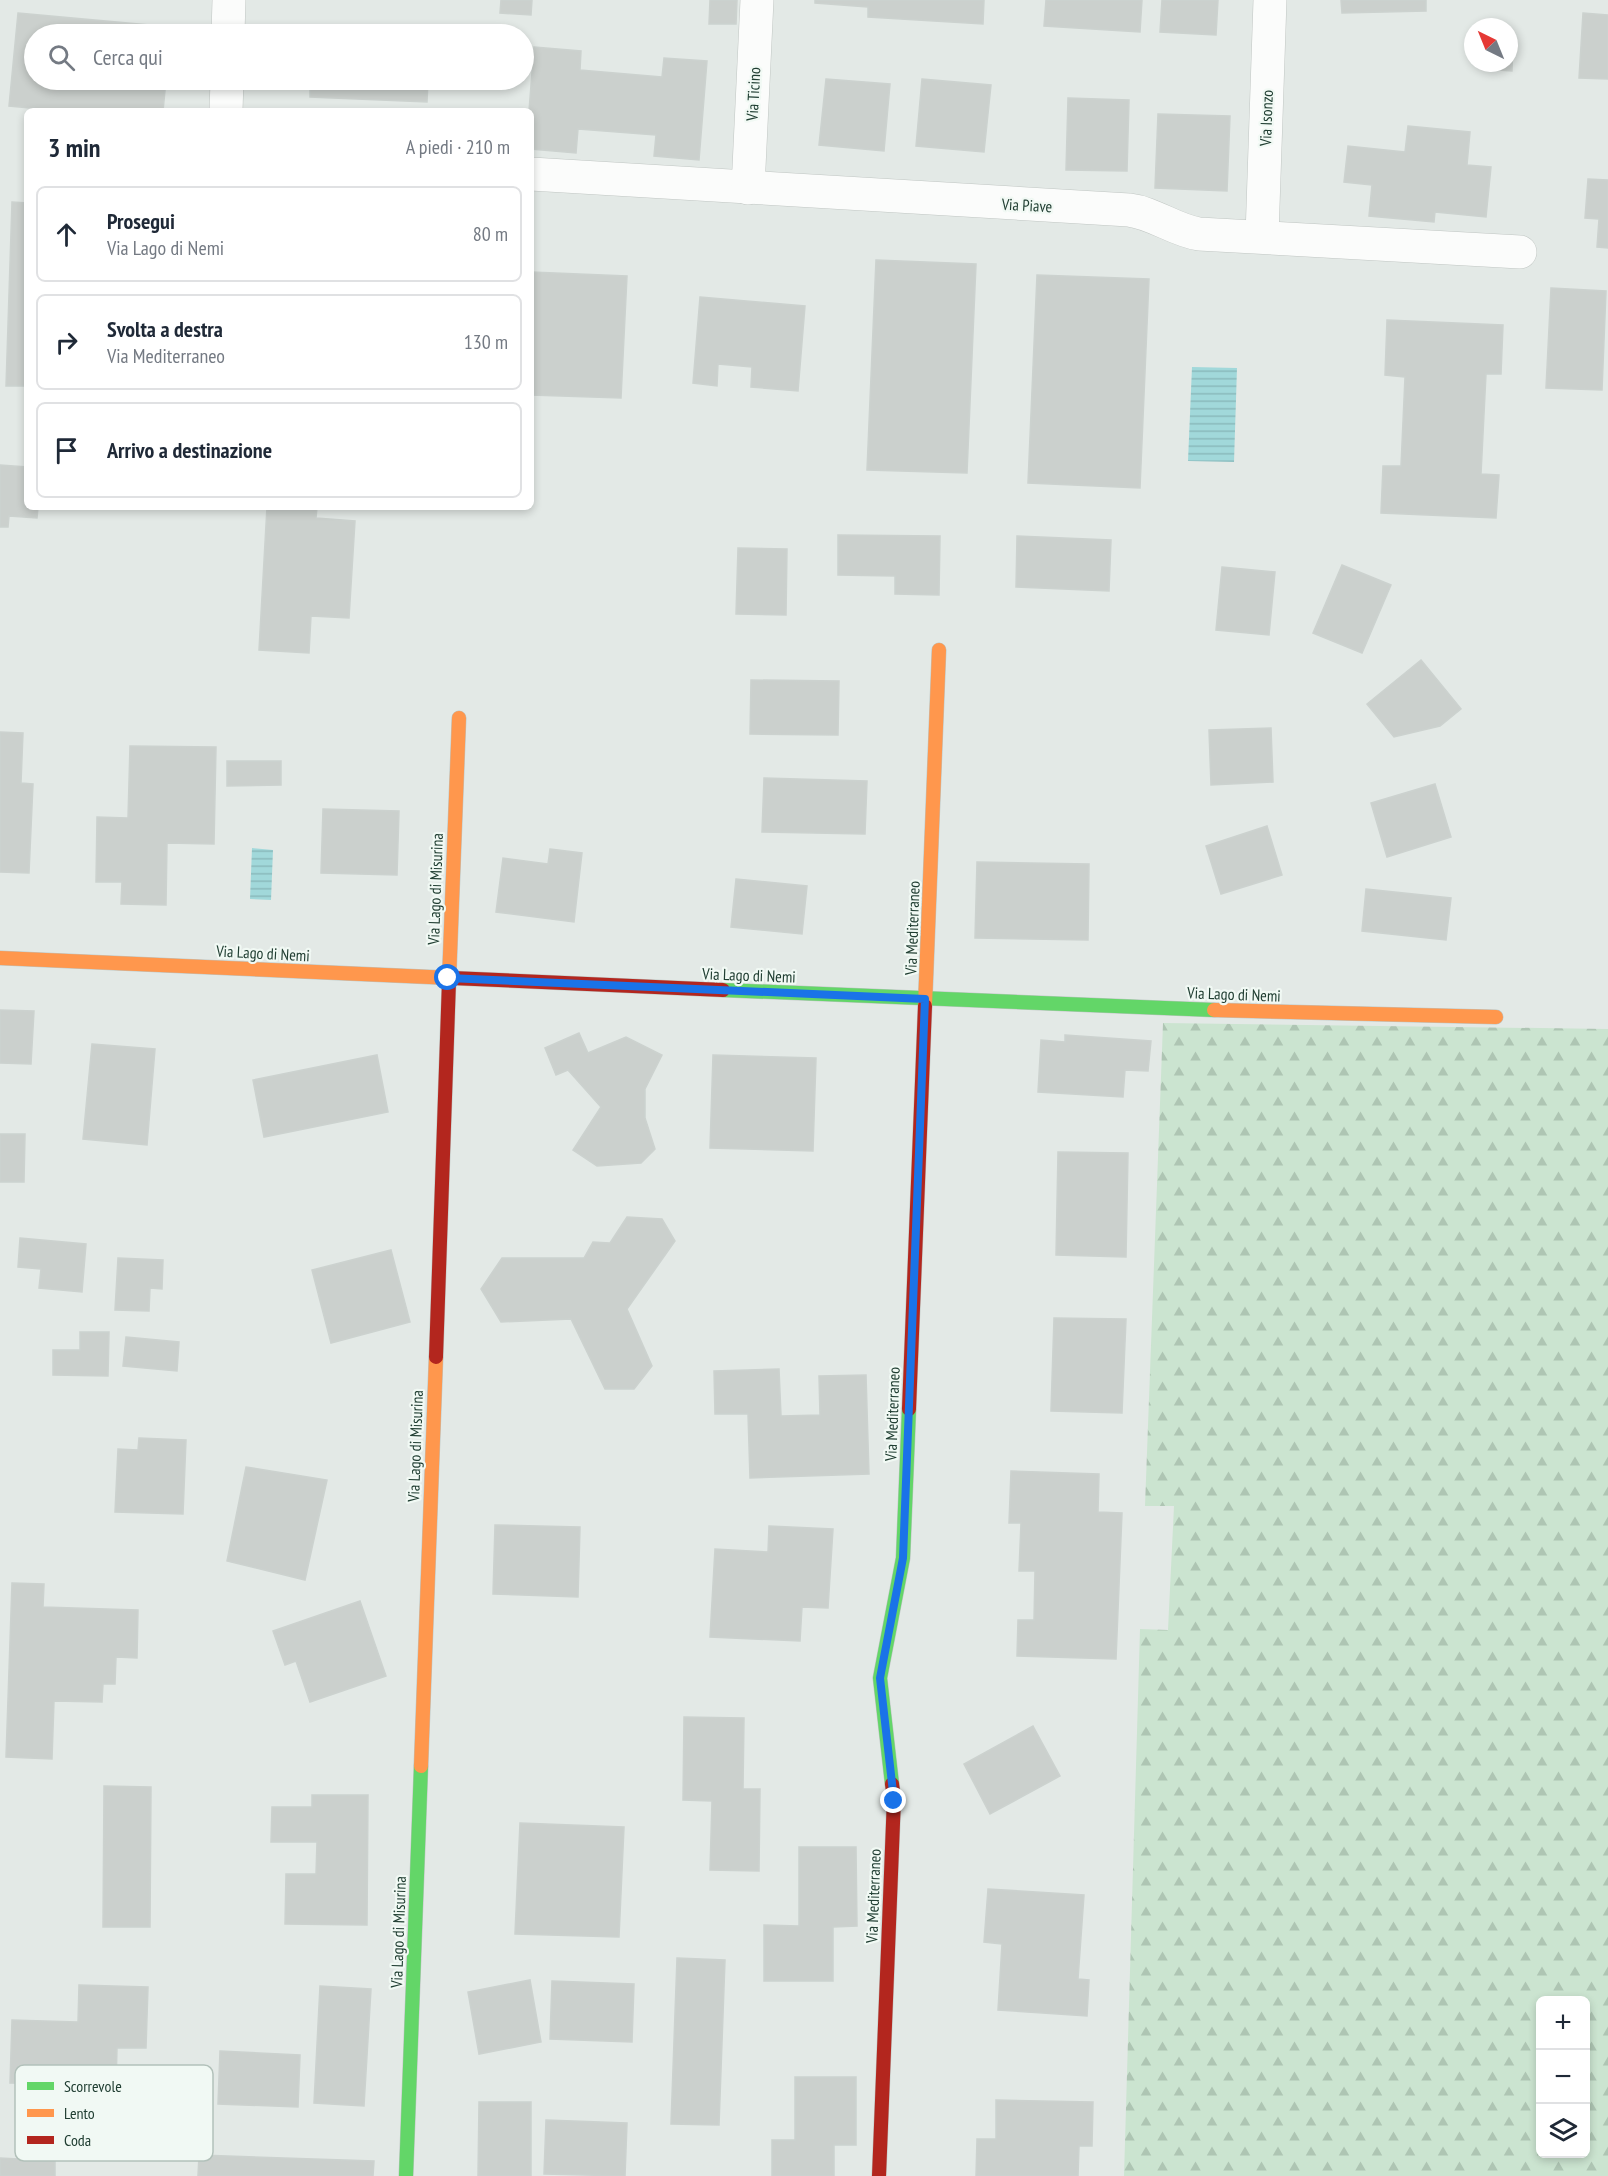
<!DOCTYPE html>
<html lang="it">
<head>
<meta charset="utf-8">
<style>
  :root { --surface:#fff; --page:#f2f2f3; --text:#1f2937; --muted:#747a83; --line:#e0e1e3 }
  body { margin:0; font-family:"PT Sans Narrow",sans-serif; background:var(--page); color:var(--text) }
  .controls { position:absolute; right:18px; bottom:18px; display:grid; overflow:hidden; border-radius:9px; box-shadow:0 3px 9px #0003 }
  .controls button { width:54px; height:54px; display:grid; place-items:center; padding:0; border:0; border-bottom:2px solid var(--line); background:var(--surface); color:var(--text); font:30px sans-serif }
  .compass { position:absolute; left:1464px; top:18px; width:54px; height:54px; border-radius:50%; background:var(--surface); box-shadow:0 3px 9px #0003; rotate:317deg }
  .stop { position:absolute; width:18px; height:18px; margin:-14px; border:4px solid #1a73e8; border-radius:50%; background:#fff }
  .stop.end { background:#1a73e8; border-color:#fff; box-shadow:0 2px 6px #0008 }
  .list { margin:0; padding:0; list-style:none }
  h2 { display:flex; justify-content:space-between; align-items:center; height:78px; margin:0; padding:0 24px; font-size:26px }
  h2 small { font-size:20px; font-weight:400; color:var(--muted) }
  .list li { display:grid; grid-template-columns:39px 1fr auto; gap:18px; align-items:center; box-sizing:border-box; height:96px; margin:0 12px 12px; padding:0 12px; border:2px solid var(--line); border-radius:9px }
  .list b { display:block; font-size:22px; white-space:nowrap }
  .list p { margin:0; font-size:20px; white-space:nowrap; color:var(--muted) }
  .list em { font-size:20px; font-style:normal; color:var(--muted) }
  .icon { flex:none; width:33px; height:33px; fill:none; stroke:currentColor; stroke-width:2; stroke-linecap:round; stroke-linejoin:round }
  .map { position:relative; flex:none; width:1608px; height:2176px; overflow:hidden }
  .search { position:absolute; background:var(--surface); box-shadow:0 3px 9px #0003; left:24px; top:24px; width:510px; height:66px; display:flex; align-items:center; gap:15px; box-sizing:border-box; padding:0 21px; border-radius:33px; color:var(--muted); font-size:22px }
  .panel { position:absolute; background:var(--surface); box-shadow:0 3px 9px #0003; left:24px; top:108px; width:510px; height:402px; border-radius:9px }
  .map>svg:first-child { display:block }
</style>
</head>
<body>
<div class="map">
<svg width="1608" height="2176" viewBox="0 0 1608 2176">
  <defs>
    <pattern id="forest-firs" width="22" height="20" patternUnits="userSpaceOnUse" patternTransform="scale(1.5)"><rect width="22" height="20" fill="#cbe4d0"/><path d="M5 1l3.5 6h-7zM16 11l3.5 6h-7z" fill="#aec5b3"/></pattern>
    <pattern id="water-rules" width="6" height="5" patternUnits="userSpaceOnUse" patternTransform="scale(1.5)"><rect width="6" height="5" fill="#a1d8da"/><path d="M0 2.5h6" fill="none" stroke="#8ababc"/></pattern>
  </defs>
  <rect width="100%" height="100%" fill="#e3e9e6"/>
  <path fill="url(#forest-firs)" fill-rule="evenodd" d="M1163 1023 1608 1029V2176H1124L1140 1629 1168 1630 1174 1506H1145ZM1540 2000H1586V2154H1540Z"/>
  <g fill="url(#water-rules)">
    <path d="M1192 367 1237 368 1234 462 1188 461Z"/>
    <path d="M252 848 273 850 271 900 250 899Z"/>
  </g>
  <g fill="#cbd0cd" stroke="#ccd2cf" stroke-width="1.5">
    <path d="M501 0H532L531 15 500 13Z"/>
    <path d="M710 0H737L736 24H709Z"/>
    <path d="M815 0H984L983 24 868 17V7L815 3Z"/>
    <path d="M1046 0H1142L1140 32 1044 26Z"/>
    <path d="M1162 0H1218L1216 35 1160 32Z"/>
    <path d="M1341 0H1426V11L1342 13Z"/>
    <path d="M18 13 171 27 170 34H34V80H166L163 111H63L9 106Z"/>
    <path d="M1583 13 1608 15V79L1579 78Z"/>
    <path d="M1509 39H1513L1512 71 1483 69V63H1509Z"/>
    <path d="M534 47 581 51 580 70 662 77 664 58 707 61 699 160 654 156 656 135 578 129 576 153 531 149V111H529Z"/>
    <path d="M826 79 890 84 884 151 819 145Z"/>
    <path d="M922 79 991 85 984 152 916 146Z"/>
    <path d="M310 80H428L427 102 310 97Z"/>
    <path d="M1068 98 1129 100 1127 171 1066 170Z"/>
    <path d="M1158 114 1230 116 1227 191 1155 188Z"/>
    <path d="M1408 126 1470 132 1467 165 1491 167 1486 217 1435 212 1434 222 1369 216 1372 185 1344 182 1348 146 1405 152Z"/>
    <path d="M1588 179 1608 180V248L1597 247 1599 219 1585 218Z"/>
    <path d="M12 202 27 203V386H6Z"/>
    <path d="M876 260 976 264 967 473 867 470Z"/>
    <path d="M531 272 627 276 621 398 531 395Z"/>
    <path d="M1037 275 1149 279 1140 488 1028 483Z"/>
    <path d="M1551 288 1606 291 1602 390 1546 388Z"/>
    <path d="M700 297 805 306 798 391 751 387 752 367 718 364 717 386 693 383Z"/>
    <path d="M1387 320 1503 325 1501 374H1486L1481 474 1499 475 1496 518 1381 513 1383 466H1401L1405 377 1385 375Z"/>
    <path d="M0 465 27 467V507H38L37 518 9 516 8 527H0Z"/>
    <path d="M267 507H317L316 518 355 521 349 618 311 616 309 653 259 650Z"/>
    <path d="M838 535 940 536 939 595 895 594V576L838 575Z"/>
    <path d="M1017 536 1111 540 1109 591 1016 587Z"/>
    <path d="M738 548 787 549 786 615 736 614Z"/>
    <path d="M1342 565 1391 585 1362 653 1313 633Z"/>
    <path d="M1222 567 1275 572 1269 635 1216 630Z"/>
    <path d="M1421 660 1461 709 1440 726 1394 737 1367 704Z"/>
    <path d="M751 680 839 681 838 735 750 734Z"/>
    <path d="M1271 728 1273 782 1211 785 1209 730Z"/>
    <path d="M0 732 23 733 21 783 33 784 29 873 0 872Z"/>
    <path d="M130 746 216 747 214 844 167 843 166 905 121 904 122 882H96L97 817 128 818Z"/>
    <path d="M227 761H281V785L227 786Z"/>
    <path d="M764 778 867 781 865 834 762 832Z"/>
    <path d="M1435 784 1451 837 1387 857 1371 803Z"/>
    <path d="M323 809 399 811 397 875 321 873Z"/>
    <path d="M1267 826 1282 875 1221 894 1206 846Z"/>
    <path d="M550 849 582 853 574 922 496 912 503 858 548 864Z"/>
    <path d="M977 862 1089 864 1088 940 975 938Z"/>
    <path d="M736 879 807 886 802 934 731 927Z"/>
    <path d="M1366 889 1451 898 1446 940 1362 931Z"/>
    <path d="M0 1010 34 1011 31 1064 0 1063Z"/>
    <path d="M579 1033 588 1053 626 1037 662 1055 645 1089V1118L655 1149 641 1163 597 1166 573 1150 601 1107 568 1070 556 1075 545 1048Z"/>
    <path d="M1065 1035 1151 1041 1148 1071 1125 1070 1123 1097 1038 1092 1041 1040 1065 1042Z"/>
    <path d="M92 1044 155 1049 147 1145 83 1139Z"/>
    <path d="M377 1055 388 1112 264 1137 253 1080Z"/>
    <path d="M713 1055 816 1058 813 1151 710 1148Z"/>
    <path d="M0 1134H25L24 1182H0Z"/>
    <path d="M1058 1152 1128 1153 1126 1257 1056 1255Z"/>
    <path d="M627 1217 662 1219 675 1241 627 1309 652 1366 634 1389H605L571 1319 501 1322 481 1289 502 1258H584L593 1242 610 1243Z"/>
    <path d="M20 1238 86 1244 82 1292 39 1288 41 1269 18 1267Z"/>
    <path d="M391 1250 410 1322 331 1343 312 1270Z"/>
    <path d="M118 1258 163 1260 162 1289 150 1288 149 1311 115 1310Z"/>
    <path d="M1054 1318 1126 1319 1122 1413 1051 1411Z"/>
    <path d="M80 1332H109L108 1376 53 1375V1350H80Z"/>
    <path d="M126 1337 179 1342 177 1371 123 1366Z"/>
    <path d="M779 1369 781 1416 820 1415 819 1376 866 1375 869 1474 750 1478 748 1414H715L714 1371Z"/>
    <path d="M139 1438 186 1440 183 1514 115 1512 118 1449 138 1450Z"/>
    <path d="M246 1467 327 1480 305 1580 227 1561Z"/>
    <path d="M1011 1471 1099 1474 1098 1512 1122 1513 1116 1659 1017 1656 1018 1620H1034L1035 1571H1019L1021 1523H1009Z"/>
    <path d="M495 1525 580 1527 578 1597 493 1594Z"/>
    <path d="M769 1526 833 1529 828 1608 802 1607 800 1641 710 1637 715 1549 768 1552Z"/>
    <path d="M12 1583 44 1584 43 1607 138 1610 137 1658 116 1657 115 1684H103L102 1702 54 1701 52 1759 6 1757Z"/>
    <path d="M360 1601 386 1676 310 1702 296 1661 285 1665 273 1631Z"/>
    <path d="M684 1717 744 1718 743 1789H760L759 1871 710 1870 712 1801 683 1800Z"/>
    <path d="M1033 1726 1060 1776 990 1814 964 1764Z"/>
    <path d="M104 1786 151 1787 150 1927H103Z"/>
    <path d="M312 1795H368L367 1925 285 1924 286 1874H316L317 1842H271L272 1807H312Z"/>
    <path d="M520 1823 624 1827 619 1937 515 1934Z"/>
    <path d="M799 1847H856L857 1926 833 1927V1981H764V1925L799 1926Z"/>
    <path d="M988 1889 1084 1895 1078 1979 1089 1980 1087 2016 998 2010 1002 1944 984 1942Z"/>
    <path d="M677 1958 725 1960 719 2125 671 2124Z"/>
    <path d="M530 1980 541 2042 479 2054 468 1992Z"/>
    <path d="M552 1981 634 1984 632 2042 550 2039Z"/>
    <path d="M79 1985 148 1987 146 2048H117L116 2086 10 2083 12 2020 78 2022Z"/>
    <path d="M320 1986 371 1989 364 2106 314 2103Z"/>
    <path d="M220 2051 300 2055 298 2107 218 2104Z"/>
    <path d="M795 2077H856V2145H834V2176H772V2140H795Z"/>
    <path d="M996 2100 1093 2102 1092 2146H1079L1078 2176H976L977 2139H996Z"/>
    <path d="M479 2102H531V2176H478Z"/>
    <path d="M546 2120 627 2123 625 2176 544 2174Z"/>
    <path d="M199 2155 374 2161 373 2176H198Z"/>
    <path d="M0 2158 55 2161V2176H0Z"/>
  </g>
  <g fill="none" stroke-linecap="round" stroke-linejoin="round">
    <g stroke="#c0c6c3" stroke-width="34">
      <g id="street">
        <path d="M228 34 229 0"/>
        <path d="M226 111 227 80"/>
        <path d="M531 174 1129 210C1154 213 1174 230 1199 234L1520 252"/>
        <path d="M748 188 757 0"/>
        <path d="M1262 236 1270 0"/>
      </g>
    </g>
    <g stroke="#bdc5c2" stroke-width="15">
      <g id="fast">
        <path d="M723 990 1214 1010"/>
        <path d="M892 1784 880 1678 903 1558 909 1409"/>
        <path d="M406 2176 421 1766"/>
      </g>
    </g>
    <g stroke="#bdc5c2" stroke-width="15">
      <g id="slow">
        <path d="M0 958 452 978"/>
        <path d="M449 981 459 718"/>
        <path d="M925 1006 939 650"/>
        <path d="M1214 1010 1496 1017"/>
        <path d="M421 1766 436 1357"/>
      </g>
    </g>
    <g stroke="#bdc5c2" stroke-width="15">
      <g id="jam">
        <path d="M452 978 723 990"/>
        <path d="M436 1357 449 981"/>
        <path d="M909 1409 925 1006"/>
        <path d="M879 2176 894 1798 892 1784"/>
      </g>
    </g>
    <use href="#street" stroke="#fbfcfb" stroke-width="33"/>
    <use href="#fast" stroke="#63d668" stroke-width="14"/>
    <use href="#slow" stroke="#ff974d" stroke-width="14"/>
    <use href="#jam" stroke="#b3261e" stroke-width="14"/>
  </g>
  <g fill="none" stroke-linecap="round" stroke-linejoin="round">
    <path stroke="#1a73e8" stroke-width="8" d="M448 978 925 999 903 1558 880 1678 894 1801"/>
  </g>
  <g text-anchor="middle" stroke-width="4.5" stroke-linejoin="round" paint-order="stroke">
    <g font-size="16" fill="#203e32" stroke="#f1f9f4">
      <text transform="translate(753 94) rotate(-87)" y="6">Via Ticino</text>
      <text transform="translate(1266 118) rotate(-88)" y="6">Via Isonzo</text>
      <text transform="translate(1027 205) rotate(3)" y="6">Via Piave</text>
      <text transform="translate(435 889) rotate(-88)" y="6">Via Lago di Misurina</text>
      <text transform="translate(912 928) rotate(-88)" y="6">Via Mediterraneo</text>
      <text transform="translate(263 953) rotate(3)" y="6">Via Lago di Nemi</text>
      <text transform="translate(749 975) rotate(2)" y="6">Via Lago di Nemi</text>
      <text transform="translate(1234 994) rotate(2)" y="6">Via Lago di Nemi</text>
      <text transform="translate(892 1414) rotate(-88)" y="6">Via Mediterraneo</text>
      <text transform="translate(415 1446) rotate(-88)" y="6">Via Lago di Misurina</text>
      <text transform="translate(873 1896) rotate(-88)" y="6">Via Mediterraneo</text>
      <text transform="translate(398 1932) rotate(-88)" y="6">Via Lago di Misurina</text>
    </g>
  </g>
  <rect x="15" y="2065" width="198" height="96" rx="9" fill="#f1f9f4" stroke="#b2c1ba" stroke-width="1.5"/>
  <rect x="27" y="2082" width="27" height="8" fill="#63d668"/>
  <rect x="27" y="2109" width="27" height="8" fill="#ff974d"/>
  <rect x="27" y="2136" width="27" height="8" fill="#b3261e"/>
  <g font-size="16" fill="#203e32">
    <text x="64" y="2092">Scorrevole</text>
    <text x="64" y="2119">Lento</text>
    <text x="64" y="2146">Coda</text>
  </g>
</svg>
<div class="controls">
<button>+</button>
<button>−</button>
<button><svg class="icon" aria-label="layers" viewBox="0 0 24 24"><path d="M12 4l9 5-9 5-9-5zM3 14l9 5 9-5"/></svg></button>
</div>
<svg class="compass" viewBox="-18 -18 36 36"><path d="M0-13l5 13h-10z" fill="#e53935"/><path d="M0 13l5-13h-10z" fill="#747a83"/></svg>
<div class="stop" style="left:448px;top:978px"></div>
<div class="stop end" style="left:894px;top:1801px"></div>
<div class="search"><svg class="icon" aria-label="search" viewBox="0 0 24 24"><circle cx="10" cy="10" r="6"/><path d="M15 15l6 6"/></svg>Cerca qui</div>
<section class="panel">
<h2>3 min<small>A piedi · 210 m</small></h2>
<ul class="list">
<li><svg class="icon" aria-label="ahead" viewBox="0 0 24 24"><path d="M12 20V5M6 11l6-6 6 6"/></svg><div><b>Prosegui</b><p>Via Lago di Nemi</p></div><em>80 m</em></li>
<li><svg class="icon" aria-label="right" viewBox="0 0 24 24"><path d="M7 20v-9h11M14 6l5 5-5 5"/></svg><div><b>Svolta a destra</b><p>Via Mediterraneo</p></div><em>130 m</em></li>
<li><svg class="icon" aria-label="arrive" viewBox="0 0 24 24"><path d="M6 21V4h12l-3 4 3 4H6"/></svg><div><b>Arrivo a destinazione</b></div></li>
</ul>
</section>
</div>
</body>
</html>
